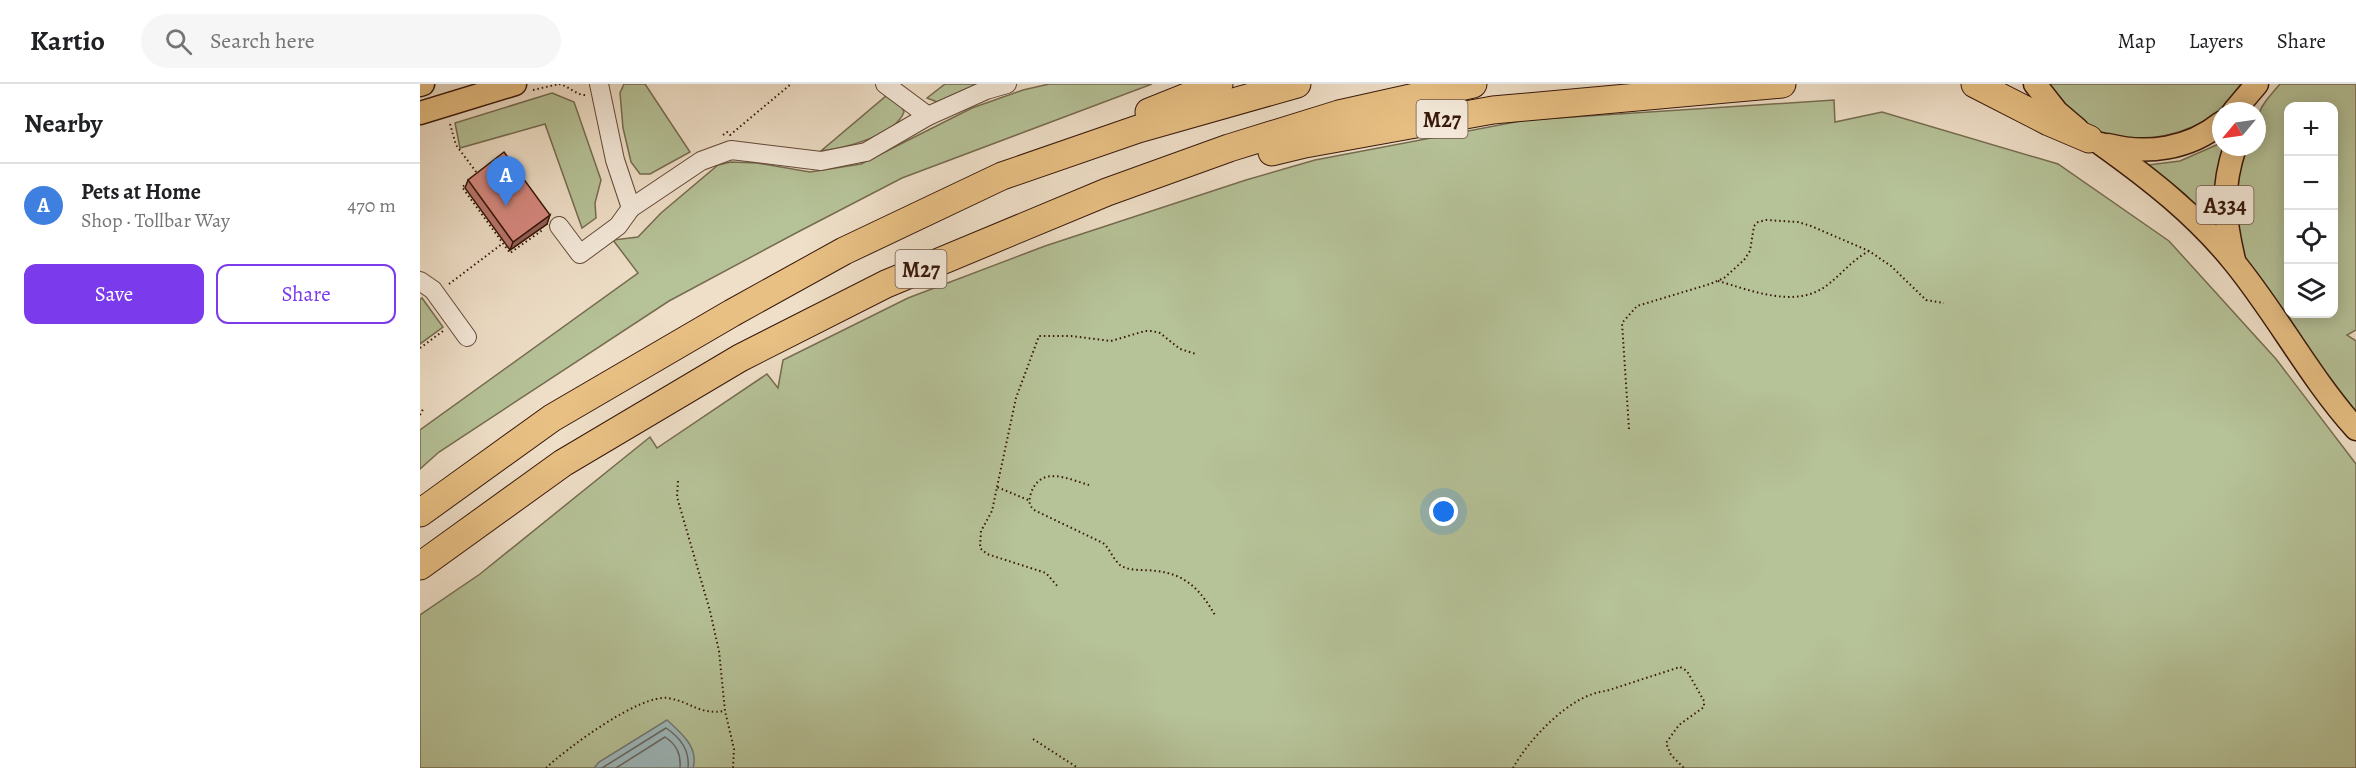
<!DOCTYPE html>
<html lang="en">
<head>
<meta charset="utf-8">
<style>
  :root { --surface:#fff; --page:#f6f6f6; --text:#202124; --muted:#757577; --line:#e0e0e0; --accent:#7c3aed }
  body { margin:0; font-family:Alegreya,serif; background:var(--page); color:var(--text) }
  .controls { position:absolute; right:18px; top:18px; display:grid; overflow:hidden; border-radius:12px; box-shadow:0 3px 15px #0003 }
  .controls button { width:54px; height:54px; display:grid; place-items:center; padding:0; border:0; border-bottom:2px solid var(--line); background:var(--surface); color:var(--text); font:30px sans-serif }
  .compass { position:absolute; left:1792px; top:18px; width:54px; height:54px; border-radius:50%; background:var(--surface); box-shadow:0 3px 15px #0003; rotate:241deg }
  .you { position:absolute; left:1024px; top:428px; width:21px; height:21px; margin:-15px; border:4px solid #fff; border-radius:50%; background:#1a73e8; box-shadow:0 0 0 9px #1a73e833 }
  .badge { display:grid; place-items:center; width:39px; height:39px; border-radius:50%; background:var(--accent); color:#fff; font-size:20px; font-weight:700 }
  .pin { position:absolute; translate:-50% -50px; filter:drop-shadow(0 2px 3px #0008) }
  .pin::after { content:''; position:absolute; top:32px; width:21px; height:18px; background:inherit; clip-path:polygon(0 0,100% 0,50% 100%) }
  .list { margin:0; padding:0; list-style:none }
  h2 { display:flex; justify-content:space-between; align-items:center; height:78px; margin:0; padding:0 24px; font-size:26px }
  h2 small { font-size:20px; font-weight:400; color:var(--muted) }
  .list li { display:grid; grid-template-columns:39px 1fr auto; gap:18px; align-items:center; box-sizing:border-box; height:84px; padding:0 24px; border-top:2px solid var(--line) }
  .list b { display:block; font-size:22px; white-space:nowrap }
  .list p { margin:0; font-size:20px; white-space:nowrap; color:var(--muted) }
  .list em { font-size:20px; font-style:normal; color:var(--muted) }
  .actions { display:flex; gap:12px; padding:18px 24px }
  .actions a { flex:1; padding:14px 0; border:2px solid var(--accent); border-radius:12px; text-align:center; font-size:21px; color:var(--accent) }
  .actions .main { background:var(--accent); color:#fff }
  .icon { flex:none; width:33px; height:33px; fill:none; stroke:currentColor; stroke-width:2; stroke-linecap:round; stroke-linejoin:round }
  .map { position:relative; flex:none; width:1936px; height:684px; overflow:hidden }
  header { display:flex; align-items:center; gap:36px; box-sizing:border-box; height:84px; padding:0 30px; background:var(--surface); border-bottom:2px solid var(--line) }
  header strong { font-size:28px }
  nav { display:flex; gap:33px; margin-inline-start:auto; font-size:21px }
  .search { width:420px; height:54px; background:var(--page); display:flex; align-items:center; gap:15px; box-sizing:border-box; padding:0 21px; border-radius:33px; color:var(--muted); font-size:22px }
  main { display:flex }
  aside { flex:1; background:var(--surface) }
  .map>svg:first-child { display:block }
</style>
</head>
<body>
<header>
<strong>Kartio</strong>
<div class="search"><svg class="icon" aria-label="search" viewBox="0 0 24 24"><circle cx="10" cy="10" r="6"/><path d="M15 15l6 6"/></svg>Search here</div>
<nav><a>Map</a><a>Layers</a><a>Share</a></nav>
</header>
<main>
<aside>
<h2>Nearby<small></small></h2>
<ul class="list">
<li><span class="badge" style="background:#3f7fe0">A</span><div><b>Pets at Home</b><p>Shop · Tollbar Way</p></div><em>470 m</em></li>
</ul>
<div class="actions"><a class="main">Save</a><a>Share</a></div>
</aside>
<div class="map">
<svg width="1936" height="684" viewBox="0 0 1936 684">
  <rect width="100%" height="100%" fill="#efdfc8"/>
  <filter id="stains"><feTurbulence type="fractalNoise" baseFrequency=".00333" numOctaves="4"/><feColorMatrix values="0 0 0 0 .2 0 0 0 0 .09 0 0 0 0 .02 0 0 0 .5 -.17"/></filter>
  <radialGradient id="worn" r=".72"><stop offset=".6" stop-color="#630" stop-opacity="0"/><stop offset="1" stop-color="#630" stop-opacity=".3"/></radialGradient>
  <g fill="#b6c298" stroke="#766c50" stroke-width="1.5" fill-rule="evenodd">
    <path d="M204 0H225L270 68 230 90H220L211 78 203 44 200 9Z"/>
    <path d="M525 0H557L517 18 507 14Z"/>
    <path d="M629 0H732L482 94 376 149 249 217 19 368 0 385V346L218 189 193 156 218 153 241 129 298 81 311 78 337 79 390 88 441 80 552 24 603 6Z"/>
    <path d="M1626 0H1821C1811 12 1800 28 1786 36 1754 55 1706 62 1672 44 1653 34 1640 16 1626 0Z"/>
    <path d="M1860 0H1936V246L1927 251 1936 257V345L1809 153 1824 63H1837C1837 26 1836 28 1860 0ZM1868 22H1914V230H1868Z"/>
    <path d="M132 9 154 18 181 96 175 119 176 134 162 144 125 40 40 64 35 39Z"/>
    <path d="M466 12 481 21 484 28C475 52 424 64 401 67Z"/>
    <path d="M1414 16 1415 38 1462 28 1638 80 1749 157 1856 275 1936 380V684H0V531L60 490 230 353 237 364 347 290 358 304 363 276 488 214 625 162 826 96 895 76 1106 36Z"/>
    <path d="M1801 59V63H1804L1803 155 1766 111 1728 81 1760 77Z"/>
    <path d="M2 214 23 243 0 260V215Z"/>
  </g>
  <path fill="#9dbabe" stroke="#747976" stroke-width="1.5" d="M247 636C261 649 279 663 273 684H174L179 678Z"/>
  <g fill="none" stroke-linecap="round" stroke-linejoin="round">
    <g stroke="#6a6864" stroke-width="1.5">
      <path d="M182 684 246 644C261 654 270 666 268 684"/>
      <path d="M196 684 245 653C257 661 261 670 260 684"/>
    </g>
    <g stroke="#644939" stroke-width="20">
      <g id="minor">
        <path d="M179 0 195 76 211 124"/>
        <path d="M465 0 508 32"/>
        <path d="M139 142 160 170 198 142 211 124 281 77 311 66 401 77 446 68 508 32 566 6 587 0"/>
        <path d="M0 197 13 206 47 253"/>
      </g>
    </g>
    <g stroke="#361709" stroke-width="25">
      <g id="major">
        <path d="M1615 0 1637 28 1657 45"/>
        <path d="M0 1 3 0"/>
        <path d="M1814 27 1837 0"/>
        <path d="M0 29 95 0"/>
        <path d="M1681 60C1730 95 1776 131 1814 178 1858 232 1890 294 1936 345"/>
        <path d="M1688 61C1727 71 1769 65 1801 39"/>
        <path d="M1814 176C1804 134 1801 105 1815 63"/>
      </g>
    </g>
    <g stroke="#361709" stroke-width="29">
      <g id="highway">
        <path d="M1555 0 1629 38 1669 55"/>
        <path d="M729 28 799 0"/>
        <path d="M852 68 885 60 1073 26 1362 0"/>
        <path d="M0 429 132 334 312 229 424 167 582 92 718 45 877 0"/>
        <path d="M0 482 143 379 320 274 466 200 687 108 809 64 919 30 1053 0"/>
      </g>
    </g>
    <g stroke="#361709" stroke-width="2" stroke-dasharray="1.5 3" stroke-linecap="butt">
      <path d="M139 0C149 2 157 12 166 11"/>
      <path d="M113 6 139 0"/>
      <path d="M30 40 36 61 57 89"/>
      <path d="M303 51 307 48 310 51 371 0"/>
      <path d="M48 99 42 103 90 169 124 145"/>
      <path d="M1298 197C1330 206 1375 225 1406 202 1421 191 1432 176 1449 167"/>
      <path d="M29 200 82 160"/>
      <path d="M0 264 23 247"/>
      <path d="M0 331 3 325"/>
      <path d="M1209 345 1202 239 1217 222 1290 200 1304 194 1324 176 1330 167 1334 142 1338 138 1346 136 1378 138 1391 142 1449 167 1471 182 1506 216 1524 219"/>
      <path d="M258 397 257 413 290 527 299 567 305 627 314 665 313 684"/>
      <path d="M669 401C648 395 621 381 611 409 609 416 608 420 614 426L683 459C690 465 693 475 700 481 710 488 725 485 736 487 767 490 782 508 796 533"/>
      <path d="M577 403 596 314 619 252H651L691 257 725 247H732L740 249 760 265 776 270"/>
      <path d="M608 416 577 403 572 427 561 447 560 464 567 470 626 489 639 504"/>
      <path d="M613 655 658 684"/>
      <path d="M126 684C147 664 220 610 248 614 272 618 278 631 305 627"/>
      <path d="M1093 684C1109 655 1151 610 1186 607L1260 583 1267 587 1284 617V623L1259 641 1246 659 1251 671 1264 684"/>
    </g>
    <use href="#minor" stroke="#f5eadb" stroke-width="18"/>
    <use href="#major" stroke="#e8c084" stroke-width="22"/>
    <use href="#highway" stroke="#e8c084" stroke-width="27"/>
  </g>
  <path fill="#b8766e" stroke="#361709" stroke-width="1.5" d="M48 96 127 140 90 166 45 104Z"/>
  <path fill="#96605a" stroke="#361709" stroke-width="1.5" d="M130 131 127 140 90 166 93 158Z"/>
  <path fill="#d68980" stroke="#361709" stroke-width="1.5" d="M84 68 130 131 93 158 48 96Z"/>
  <g text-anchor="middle" stroke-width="4.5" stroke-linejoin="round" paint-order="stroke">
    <g fill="#f5eadb" stroke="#6f5648" stroke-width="1.5">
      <rect x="996.5" y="16" width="51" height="38" rx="4.5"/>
      <rect x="1776.5" y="102" width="57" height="38" rx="4.5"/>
      <rect x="475.5" y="166" width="51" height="38" rx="4.5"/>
    </g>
    <g font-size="22" font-weight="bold" fill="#361709">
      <text x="1022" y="43">M27</text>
      <text x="1805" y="129">A334</text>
      <text x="501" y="193">M27</text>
    </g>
  </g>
  <rect width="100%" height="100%" filter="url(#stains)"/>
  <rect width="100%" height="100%" fill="url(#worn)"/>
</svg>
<div class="controls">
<button>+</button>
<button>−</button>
<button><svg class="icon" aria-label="locate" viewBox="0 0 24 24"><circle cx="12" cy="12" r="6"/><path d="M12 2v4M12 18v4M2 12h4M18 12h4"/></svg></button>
<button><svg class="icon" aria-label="layers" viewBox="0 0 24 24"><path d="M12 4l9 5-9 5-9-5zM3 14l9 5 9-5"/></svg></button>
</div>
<svg class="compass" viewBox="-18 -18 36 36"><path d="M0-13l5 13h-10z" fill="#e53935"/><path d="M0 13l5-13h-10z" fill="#757577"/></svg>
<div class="you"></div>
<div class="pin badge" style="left:86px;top:122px;background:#3f7fe0">A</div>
</div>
</main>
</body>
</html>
